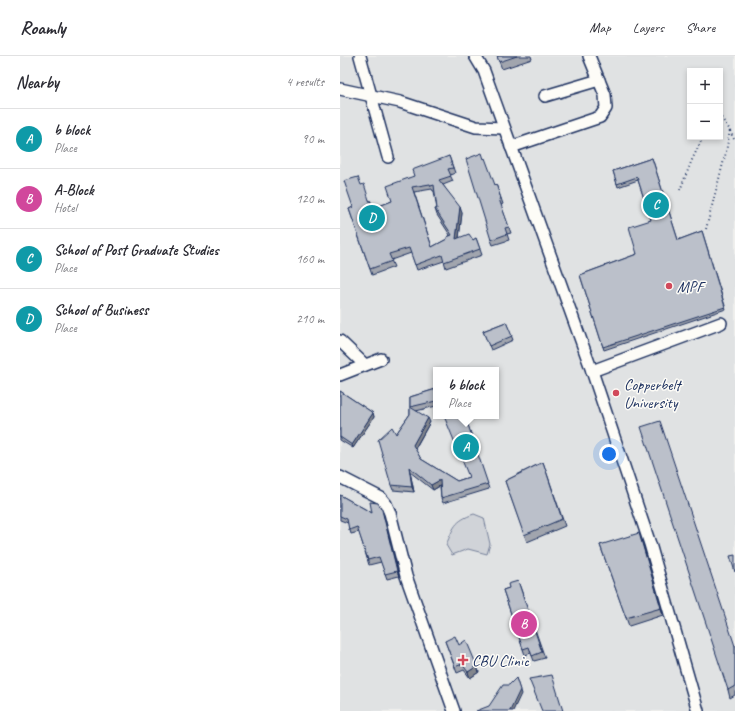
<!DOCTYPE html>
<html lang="en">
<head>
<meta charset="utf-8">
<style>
  :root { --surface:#fff; --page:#f7f7f7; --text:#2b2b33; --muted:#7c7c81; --line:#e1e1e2; --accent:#d1495b }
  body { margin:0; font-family:Caveat,sans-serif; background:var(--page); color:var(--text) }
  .controls { position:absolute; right:12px; top:12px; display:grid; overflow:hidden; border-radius:0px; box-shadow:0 2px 6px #0003 }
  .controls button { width:36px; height:36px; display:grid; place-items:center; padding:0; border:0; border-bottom:1px solid var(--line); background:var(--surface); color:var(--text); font:20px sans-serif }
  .you { position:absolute; left:269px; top:398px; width:14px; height:14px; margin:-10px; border:3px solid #fff; border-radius:50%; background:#1a73e8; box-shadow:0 0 0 6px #1a73e833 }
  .badge { display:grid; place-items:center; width:26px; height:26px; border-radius:50%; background:var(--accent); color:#fff; font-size:13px; font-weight:700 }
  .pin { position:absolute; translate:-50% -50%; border:2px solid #fff; box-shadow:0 1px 4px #0006 }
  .popup { position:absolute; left:93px; top:311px; width:66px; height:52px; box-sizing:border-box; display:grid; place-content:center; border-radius:0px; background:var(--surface); filter:drop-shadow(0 1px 3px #0005); font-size:13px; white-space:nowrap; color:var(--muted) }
  .popup b { font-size:15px; color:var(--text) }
  .popup::after { content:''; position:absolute; left:50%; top:100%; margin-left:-8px; border:8px solid transparent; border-top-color:var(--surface) }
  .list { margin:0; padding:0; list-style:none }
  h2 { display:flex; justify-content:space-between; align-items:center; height:52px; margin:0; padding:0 16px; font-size:17px }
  h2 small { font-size:13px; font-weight:400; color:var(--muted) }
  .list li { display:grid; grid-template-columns:26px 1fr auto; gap:12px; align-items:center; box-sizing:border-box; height:60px; padding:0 16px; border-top:1px solid var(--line) }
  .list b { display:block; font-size:15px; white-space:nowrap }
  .list p { margin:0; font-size:13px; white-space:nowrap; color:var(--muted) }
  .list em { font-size:13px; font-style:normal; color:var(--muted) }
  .map { position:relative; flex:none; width:395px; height:655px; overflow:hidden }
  header { display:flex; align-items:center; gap:24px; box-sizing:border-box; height:56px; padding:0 20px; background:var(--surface); border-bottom:1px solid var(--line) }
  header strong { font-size:19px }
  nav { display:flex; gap:22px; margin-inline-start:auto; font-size:14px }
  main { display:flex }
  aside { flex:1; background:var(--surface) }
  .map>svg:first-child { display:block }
</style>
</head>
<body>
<header>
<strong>Roamly</strong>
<nav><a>Map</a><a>Layers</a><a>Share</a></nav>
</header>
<main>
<aside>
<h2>Nearby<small>4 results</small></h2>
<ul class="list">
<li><span class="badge" style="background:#0f9aa8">A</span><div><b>b block</b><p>Place</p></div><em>90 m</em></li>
<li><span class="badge" style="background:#d1479c">B</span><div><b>A-Block</b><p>Hotel</p></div><em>120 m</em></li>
<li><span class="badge" style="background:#0f9aa8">C</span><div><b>School of Post Graduate Studies</b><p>Place</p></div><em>160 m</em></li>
<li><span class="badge" style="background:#0f9aa8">D</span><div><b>School of Business</b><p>Place</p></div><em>210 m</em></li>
</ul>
</aside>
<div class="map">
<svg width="395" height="655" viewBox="0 0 395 655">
  <rect width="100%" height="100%" fill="#f0f0ee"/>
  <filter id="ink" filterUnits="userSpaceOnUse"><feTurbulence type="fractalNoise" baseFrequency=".025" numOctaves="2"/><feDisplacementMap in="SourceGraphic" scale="8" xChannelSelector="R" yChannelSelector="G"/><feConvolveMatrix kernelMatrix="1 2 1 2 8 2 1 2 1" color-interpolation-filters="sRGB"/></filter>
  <g filter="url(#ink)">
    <path fill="#e0e2e3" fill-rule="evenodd" d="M0 0H395V655H0ZM350 15H380V81H350ZM96 314H156V360H96Z"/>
    <path fill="#d0d3d8" stroke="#76819b" d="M134 458 144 462 150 488 147 498 128 493 112 499 106 489C114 471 114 465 134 458Z"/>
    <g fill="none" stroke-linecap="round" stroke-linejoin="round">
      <g stroke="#1b2f5e" stroke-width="14">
        <g id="minor">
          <path d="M20 0 48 101"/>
          <path d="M135 0 144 15 252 315 310 488 358 655"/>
          <path d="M0 33 60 46 136 71 164 72"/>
          <path d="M205 40 259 24"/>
          <path d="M171 91 260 61 266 52 265 39 249 0"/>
          <path d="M0 285 25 309"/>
          <path d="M252 315 381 267"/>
          <path d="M0 319 41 303"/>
          <path d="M0 421 41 442 46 448 50 457 66 520 114 655"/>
        </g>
      </g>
      <g stroke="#1b2f5e" stroke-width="2" stroke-dasharray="1 3" stroke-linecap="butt">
        <path d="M390 75 395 85"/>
        <path d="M340 134 352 104 363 81"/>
        <path d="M366 173 386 96 390 74 380 60"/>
      </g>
      <use href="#minor" stroke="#fdfcf7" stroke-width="11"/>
    </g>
    <g fill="#a1a5ae" stroke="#1b2f5e" fill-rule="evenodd">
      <path d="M157 0H191L192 3 162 13Z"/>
      <path d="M109 100 115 117 110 119 113 125 103 129 122 157 119 182 133 184 136 182 142 199 106 212 104 205 77 214 71 197 51 204 54 211 32 219 9 153 30 144 34 152 52 145 74 120ZM92 133 93 135H94L97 153H95L97 159 110 179 107 183 92 191 74 136Z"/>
      <path d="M312 102 338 184 362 175 386 253 264 294 240 219 297 198 311 164 298 124 278 131 273 115Z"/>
      <path d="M156 128 163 148 161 149 171 177 167 178 169 184 153 189 151 184 155 129Z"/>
      <path d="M166 266 173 284 151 294 143 275Z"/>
      <path d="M96 333V350L76 355 90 366 75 393 81 403 117 425 129 421 125 360 149 433 103 447 101 442 100 430 93 434 70 416 74 436 53 434 51 429 56 378 70 358V341Z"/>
      <path d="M0 335 33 357 34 361 13 392 0 384Z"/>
      <path d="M203 406 225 470 187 486 165 425Z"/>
      <path d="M0 439 32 457 42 454 59 520 47 523 41 506 29 509 19 476 11 478 8 467 0 464Z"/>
      <path d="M302 485 323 559 289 570 260 489Z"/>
      <path d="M178 525 205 602 194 605 191 597 185 599 163 534 169 532Z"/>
      <path d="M105 585 119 589 139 616 130 622 124 614 117 617Z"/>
      <path d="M395 589V639L390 642 388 634Z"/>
    </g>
    <g fill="#83868d" stroke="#1b2f5e">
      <path d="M120 151 122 157 118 189 116 183Z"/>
      <path d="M33 357 34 361 13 392 12 389Z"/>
      <path d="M88 362 90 366 74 394 73 389Z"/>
      <path d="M69 411 74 436 72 431Z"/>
      <path d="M100 424 101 429 93 434 91 429Z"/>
      <path d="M42 454 43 459 59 520 57 515Z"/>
      <path d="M299 477 302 485 323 559 321 552Z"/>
      <path d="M137 610 139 616 130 622 128 616Z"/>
      <path d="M176 622 181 638 173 655H170Z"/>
    </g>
    <g fill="#bbc0ca" stroke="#1b2f5e" fill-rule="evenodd">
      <path d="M157 0H177L159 6Z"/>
      <path d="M142 97 144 103 145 102 155 129 156 128 161 143H159L169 171 165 172 167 178 151 184 126 103Z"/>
      <path d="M109 100 113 112 108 113 111 120 99 124 120 151 116 183 129 178 133 184 136 182 140 193 104 206 102 199 75 209 69 192 49 198 52 205 30 213 9 153 13 151 4 125 18 121 21 129 24 128 29 144 34 152 52 145 47 130 74 120 72 114ZM90 128 91 130 94 129 97 153H95L112 179 107 181V183L92 191 72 131Z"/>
      <path d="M312 102 338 184 362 175 385 251 263 291 240 219 297 198 289 171 311 164 297 121 277 128 273 115Z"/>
      <path d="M166 266 172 280 149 290 143 275Z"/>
      <path d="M96 333V345L70 351V341Z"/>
      <path d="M0 335 33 357 12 389 0 381Z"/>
      <path d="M70 351 88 362 73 389 81 403 117 425 129 421 104 360H125L148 428 101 442 100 424 91 429 69 411 72 431 51 429 38 384 52 371 56 378 70 358Z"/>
      <path d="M320 365 395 590V630L388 634 301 371Z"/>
      <path d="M203 406 222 463 184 479 165 425Z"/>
      <path d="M0 439 32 457 30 446 38 447 42 454 57 515 45 518 39 501 28 504 17 471 9 474 7 463 0 460Z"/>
      <path d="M299 477 321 552 286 562 260 489Z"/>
      <path d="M395 499V516L390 500Z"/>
      <path d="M178 525 202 596 192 600 189 591 183 593 163 534 169 532 168 528Z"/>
      <path d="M115 580 119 589 126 584 137 610 128 616 122 608 115 611 105 585Z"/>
      <path d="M212 619 223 655H202L189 623Z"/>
      <path d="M176 622 180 634 170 655H136L149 650 163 629H169Z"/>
    </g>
  </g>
  <g fill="#d1495b" stroke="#fdfcf7" stroke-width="1.5">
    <circle cx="329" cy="230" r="4"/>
    <circle cx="276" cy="337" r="4"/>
    <path d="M121 598h4v4h4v4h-4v4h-4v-4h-4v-4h4z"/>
  </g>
  <g text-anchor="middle" stroke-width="3" stroke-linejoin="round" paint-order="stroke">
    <g font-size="16" fill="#1b2f5e" stroke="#fdfcf7" text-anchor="start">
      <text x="337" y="236">MPF</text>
      <text x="284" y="334">Copperbelt<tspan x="284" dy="18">University</tspan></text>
      <text x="132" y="610">CBU Clinic</text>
    </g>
  </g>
</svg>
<div class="controls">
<button>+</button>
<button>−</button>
</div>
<div class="you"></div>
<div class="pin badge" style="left:126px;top:391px;background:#0f9aa8">A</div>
<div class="popup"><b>b block</b>Place</div>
<div class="pin badge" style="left:184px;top:568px;background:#d1479c">B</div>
<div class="pin badge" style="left:316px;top:149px;background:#0f9aa8">C</div>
<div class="pin badge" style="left:32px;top:162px;background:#0f9aa8">D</div>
</div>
</main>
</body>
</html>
